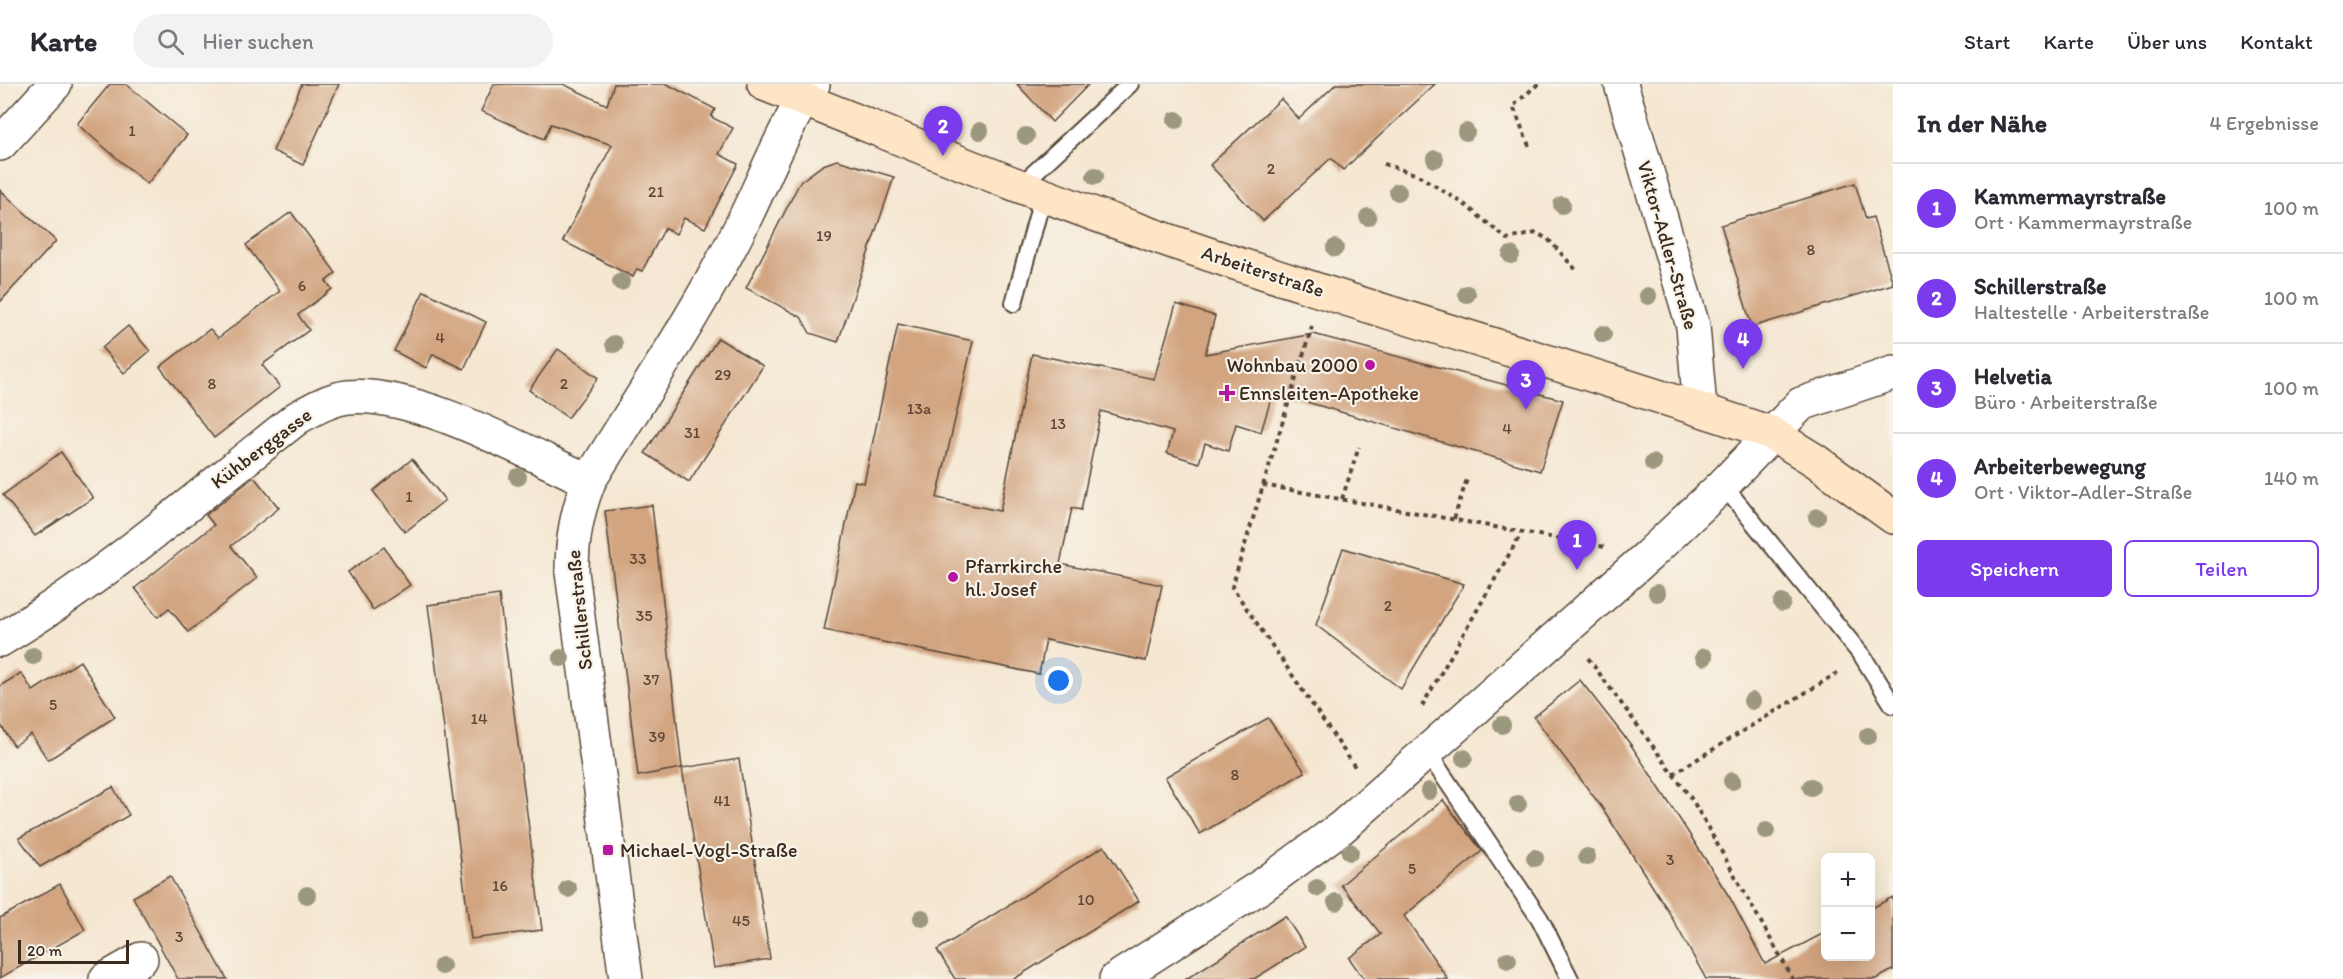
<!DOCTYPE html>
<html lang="de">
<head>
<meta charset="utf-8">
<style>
  :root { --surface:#fff; --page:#f2f2f3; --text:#2b2b33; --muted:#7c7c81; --line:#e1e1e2; --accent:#7c3aed }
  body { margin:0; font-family:Itim,sans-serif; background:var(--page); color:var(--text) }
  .controls { position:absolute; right:18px; bottom:18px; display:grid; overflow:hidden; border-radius:9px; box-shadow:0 6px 24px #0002 }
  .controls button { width:54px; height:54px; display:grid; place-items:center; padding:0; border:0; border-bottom:2px solid var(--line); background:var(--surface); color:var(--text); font:30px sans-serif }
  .scale { position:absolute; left:18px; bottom:15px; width:111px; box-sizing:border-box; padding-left:6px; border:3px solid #3b2a1e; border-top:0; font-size:16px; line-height:21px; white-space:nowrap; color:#3b2a1e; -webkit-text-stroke:4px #f7f3e8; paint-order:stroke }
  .you { position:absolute; left:1059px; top:597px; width:21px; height:21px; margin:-15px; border:4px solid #fff; border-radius:50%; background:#1a73e8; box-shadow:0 0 0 9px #1a73e833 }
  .badge { display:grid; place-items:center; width:39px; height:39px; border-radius:50%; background:var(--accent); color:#fff; font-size:20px; font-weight:700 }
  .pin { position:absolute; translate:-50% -50px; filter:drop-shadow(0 2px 3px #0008) }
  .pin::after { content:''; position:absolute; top:32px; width:21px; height:18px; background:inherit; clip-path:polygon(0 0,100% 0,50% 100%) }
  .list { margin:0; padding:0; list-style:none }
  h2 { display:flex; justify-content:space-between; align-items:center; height:78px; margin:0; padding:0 24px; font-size:26px }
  h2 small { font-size:20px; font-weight:400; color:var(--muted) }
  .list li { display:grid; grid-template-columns:39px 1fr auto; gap:18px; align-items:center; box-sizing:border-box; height:90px; padding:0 24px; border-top:2px solid var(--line) }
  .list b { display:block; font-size:22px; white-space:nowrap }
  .list p { margin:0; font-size:20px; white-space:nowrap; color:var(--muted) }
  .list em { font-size:20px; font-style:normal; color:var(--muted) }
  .actions { display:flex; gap:12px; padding:18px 24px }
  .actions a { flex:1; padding:14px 0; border:2px solid var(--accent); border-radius:9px; text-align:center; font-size:21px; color:var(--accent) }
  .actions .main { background:var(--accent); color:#fff }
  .icon { flex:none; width:33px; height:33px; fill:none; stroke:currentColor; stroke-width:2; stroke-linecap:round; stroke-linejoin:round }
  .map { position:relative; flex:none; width:1893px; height:895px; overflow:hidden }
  header { display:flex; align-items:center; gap:36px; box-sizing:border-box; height:84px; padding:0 30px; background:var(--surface); border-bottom:2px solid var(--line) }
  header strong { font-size:28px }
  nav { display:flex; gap:33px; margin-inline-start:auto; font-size:21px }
  .search { width:420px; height:54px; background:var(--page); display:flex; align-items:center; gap:15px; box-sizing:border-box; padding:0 21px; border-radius:33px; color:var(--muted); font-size:22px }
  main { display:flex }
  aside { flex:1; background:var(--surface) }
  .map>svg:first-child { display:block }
</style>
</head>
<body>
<header>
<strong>Karte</strong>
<div class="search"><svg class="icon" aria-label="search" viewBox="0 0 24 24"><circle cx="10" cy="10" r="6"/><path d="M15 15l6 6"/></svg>Hier suchen</div>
<nav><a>Start</a><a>Karte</a><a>Über uns</a><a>Kontakt</a></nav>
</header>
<main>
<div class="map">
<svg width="1893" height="895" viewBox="0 0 1893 895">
  <rect width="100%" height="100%" fill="#f7f3e8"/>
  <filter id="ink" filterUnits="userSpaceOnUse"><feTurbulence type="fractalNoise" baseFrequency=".0167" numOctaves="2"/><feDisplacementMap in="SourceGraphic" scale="12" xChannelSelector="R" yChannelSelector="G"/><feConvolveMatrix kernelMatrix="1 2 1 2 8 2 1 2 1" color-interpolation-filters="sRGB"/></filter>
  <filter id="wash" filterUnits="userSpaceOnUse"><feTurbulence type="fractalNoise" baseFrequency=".008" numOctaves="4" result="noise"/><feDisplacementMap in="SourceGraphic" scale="24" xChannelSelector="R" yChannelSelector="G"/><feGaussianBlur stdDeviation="1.35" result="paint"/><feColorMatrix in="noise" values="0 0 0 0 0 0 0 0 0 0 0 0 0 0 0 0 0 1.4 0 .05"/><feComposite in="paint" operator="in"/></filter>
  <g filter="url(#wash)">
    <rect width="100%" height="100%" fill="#f5e7d2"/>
    <g id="blocks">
      <g fill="#d2a480">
        <path d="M110 0H126L187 51 147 100 77 40Z"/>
        <path d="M302 0H339L303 81 273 67Z"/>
        <path d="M494 0H563L607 21 614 0H667L715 25 711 33 733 44 719 70 738 80 705 144 684 134 676 150 665 144 642 187 637 185 633 193 563 157 612 61 551 40 544 55 481 27Z"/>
        <path d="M1017 0H1089L1052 38Z"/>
        <path d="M1336 0H1435L1343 86 1331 74 1263 137 1210 81 1281 15 1299 35Z"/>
        <path d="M837 76 894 93 838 258 810 249 801 233 746 204 800 98 823 81Z"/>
        <path d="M1855 99 1866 135 1873 133 1893 200 1752 243 1721 141Z"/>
        <path d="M0 106 56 157 0 218Z"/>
        <path d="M291 128 336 189 326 197 332 205 298 231 309 246 262 281 280 303 214 354 160 283 210 245 218 254 280 207 246 161Z"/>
        <path d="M424 207 486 238 464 285 433 270 426 284 394 267Z"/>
        <path d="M1176 220 1215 232 1205 270 1313 250 1563 316 1540 387 1273 308 1261 348 1236 340 1228 367 1205 359 1199 379 1167 369 1173 348 1101 327 1081 426 1072 424 1060 480 1162 501 1146 577 1046 556 1039 590 824 546 855 397 864 399 898 240 973 257 937 414 1000 427 1032 270 1154 295Z"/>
        <path d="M128 242 150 267 124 289 102 264Z"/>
        <path d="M718 254 763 282 689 398 645 369Z"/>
        <path d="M558 265 598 294 568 334 529 306Z"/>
        <path d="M61 368 93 414 35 452 3 411Z"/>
        <path d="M412 375 445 416 405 448 373 407Z"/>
        <path d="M254 393 279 424 231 462 257 494 188 548 169 524 158 533 135 504 214 441 206 431Z"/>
        <path d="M652 421 682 684 638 692 605 427Z"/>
        <path d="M384 463 410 501 373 526 348 488Z"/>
        <path d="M1343 464 1464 500 1401 605 1316 541Z"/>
        <path d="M499 511 542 846 471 855 428 521Z"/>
        <path d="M80 577 115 633 48 676 31 650 14 662 0 640V602L21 589 33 607Z"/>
        <path d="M1580 596 1631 661 1679 734 1730 814 1765 880 1826 848V873H1870V825L1893 813V886L1876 895H1706L1667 825 1603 725 1534 633Z"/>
        <path d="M1268 634 1305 688 1200 750 1165 693Z"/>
        <path d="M739 675 770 875 714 884 682 684Z"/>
        <path d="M113 703 129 731 40 783 19 754Z"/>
        <path d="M1443 716 1482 767 1404 832 1448 895H1364L1349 874 1381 850 1341 801Z"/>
        <path d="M1104 762 1139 817 1014 895H955L937 866Z"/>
        <path d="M170 792 227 895H178L133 813Z"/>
        <path d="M60 800 85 846 0 894V834Z"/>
        <path d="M1285 832 1305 863 1254 895H1186Z"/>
      </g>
    </g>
  </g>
  <g filter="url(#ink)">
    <use href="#blocks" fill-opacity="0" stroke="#574639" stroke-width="1.5"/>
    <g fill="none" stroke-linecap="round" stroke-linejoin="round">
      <g stroke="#574639" stroke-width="20">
        <g id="lane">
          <path d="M1020 102 1130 0"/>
          <path d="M1014 219 1043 111"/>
          <path d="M1723 401 1863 573 1893 621"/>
          <path d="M1428 669 1540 835 1570 895"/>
        </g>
      </g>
      <g stroke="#574639" stroke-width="36">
        <g id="street">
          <path d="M1621 0 1693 242 1700 325"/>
          <path d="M0 60 55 0"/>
          <path d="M0 556C106 493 200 410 297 334 313 325 330 315 348 313 415 306 527 369 589 397"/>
          <path d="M106 895 141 875"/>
          <path d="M626 895 572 488C572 454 577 428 589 397 640 314 695 233 739 146 764 97 782 46 813 0"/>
          <path d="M1116 895 1263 801 1342 743 1649 471 1723 401 1801 320 1893 289"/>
        </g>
      </g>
      <g stroke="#574639" stroke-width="36">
        <path id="secondary" d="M764 0C889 49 1012 102 1139 146 1347 220 1561 278 1771 349L1816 377 1893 433"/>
      </g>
      <g stroke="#574639" stroke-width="4" stroke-dasharray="4.5 4.5" stroke-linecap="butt">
        <path d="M1529 62 1513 22 1538 0"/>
        <path d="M1384 80 1418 91 1464 120 1507 155 1536 149 1548 155 1578 188"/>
        <path d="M1312 242 1232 503 1355 683"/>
        <path d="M1263 401 1605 463"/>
        <path d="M1342 415 1359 363"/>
        <path d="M1454 435 1467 395"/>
        <path d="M1588 574 1693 717 1793 895"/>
        <path d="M1422 622 1522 448"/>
        <path d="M1673 690 1839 588"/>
      </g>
      <use href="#lane" stroke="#fff" stroke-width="16"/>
      <use href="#street" stroke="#fff" stroke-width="33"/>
      <use href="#secondary" stroke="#fde5c5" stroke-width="33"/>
    </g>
    <g fill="#9c987d">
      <circle cx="1176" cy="36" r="9"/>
      <circle cx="980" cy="47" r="9"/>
      <circle cx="1466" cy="48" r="9"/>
      <circle cx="1026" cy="52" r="9"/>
      <circle cx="1435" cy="75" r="9"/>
      <circle cx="1095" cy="92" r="9"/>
      <circle cx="1398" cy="108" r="9"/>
      <circle cx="1562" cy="121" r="9"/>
      <circle cx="1368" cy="133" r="9"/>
      <circle cx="1335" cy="164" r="9"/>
      <circle cx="1511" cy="171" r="9"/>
      <circle cx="621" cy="198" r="9"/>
      <circle cx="1467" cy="210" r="9"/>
      <circle cx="1648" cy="212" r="9"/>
      <circle cx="1603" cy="250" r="9"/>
      <circle cx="614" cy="260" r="9"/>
      <circle cx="1653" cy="379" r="9"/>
      <circle cx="518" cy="393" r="9"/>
      <circle cx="1817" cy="433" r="9"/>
      <circle cx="1657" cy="509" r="9"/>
      <circle cx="1782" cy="519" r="9"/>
      <circle cx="33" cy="572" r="9"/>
      <circle cx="1704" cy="573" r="9"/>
      <circle cx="561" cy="574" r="9"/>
      <circle cx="1752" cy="617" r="9"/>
      <circle cx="1502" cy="641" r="9"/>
      <circle cx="1868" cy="652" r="9"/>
      <circle cx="1464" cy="674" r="9"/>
      <circle cx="1732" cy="697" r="9"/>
      <circle cx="1811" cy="703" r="9"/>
      <circle cx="1429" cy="707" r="9"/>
      <circle cx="1518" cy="720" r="9"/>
      <circle cx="1766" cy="747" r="9"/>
      <circle cx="1350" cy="768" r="9"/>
      <circle cx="1587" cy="773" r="9"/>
      <circle cx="1535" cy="774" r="9"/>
      <circle cx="1317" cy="804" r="9"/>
      <circle cx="568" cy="805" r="9"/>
      <circle cx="307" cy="811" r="9"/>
      <circle cx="1336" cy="818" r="9"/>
      <circle cx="922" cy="834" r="9"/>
      <circle cx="1508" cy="876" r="9"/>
      <circle cx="442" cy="882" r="9"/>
    </g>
  </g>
  <g fill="#b5179e" stroke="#f7f3e8" stroke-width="2">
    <circle cx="1370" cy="281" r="6"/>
    <path d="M1224 300h6v6h6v6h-6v6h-6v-6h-6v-6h6z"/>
    <circle cx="953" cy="493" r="6"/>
    <rect x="602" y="760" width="12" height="12" rx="3"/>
  </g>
  <g text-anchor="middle" stroke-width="4.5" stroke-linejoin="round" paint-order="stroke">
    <g font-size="16" fill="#614836">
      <text x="132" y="52">1</text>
      <text x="1271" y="90">2</text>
      <text x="656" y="113">21</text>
      <text x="824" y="157">19</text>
      <text x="1811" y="171">8</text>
      <text x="302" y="207">6</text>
      <text x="440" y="259">4</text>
      <text x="723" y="296">29</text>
      <text x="212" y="305">8</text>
      <text x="564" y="305">2</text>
      <text x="919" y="330">13a</text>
      <text x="1058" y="345">13</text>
      <text x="1507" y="350">4</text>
      <text x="692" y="354">31</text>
      <text x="409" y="418">1</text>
      <text x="638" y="480">33</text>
      <text x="1388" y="527">2</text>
      <text x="644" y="537">35</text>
      <text x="651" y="601">37</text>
      <text x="53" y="626">5</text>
      <text x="479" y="640">14</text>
      <text x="657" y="658">39</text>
      <text x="1235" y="696">8</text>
      <text x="722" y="722">41</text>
      <text x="1670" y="781">3</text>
      <text x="1412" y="790">5</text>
      <text x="500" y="807">16</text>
      <text x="1086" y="821">10</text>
      <text x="741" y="842">45</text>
      <text x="179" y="858">3</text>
    </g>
    <g font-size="20" fill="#3b2a1e" stroke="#f7f3e8">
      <text transform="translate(1668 161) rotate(74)" y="7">Viktor-Adler-Straße</text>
      <text transform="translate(1263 187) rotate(18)" y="7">Arbeiterstraße</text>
      <text transform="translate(261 364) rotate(-37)" y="7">Kühberggasse</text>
      <text transform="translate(579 526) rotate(-96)" y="7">Schillerstraße</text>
    </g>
    <g font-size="20" fill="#3b2a1e" stroke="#f7f3e8" text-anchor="start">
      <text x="1358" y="288" text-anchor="end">Wohnbau 2000</text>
      <text x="1239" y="316">Ennsleiten-Apotheke</text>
      <text x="965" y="489">Pfarrkirche<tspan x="965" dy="23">hl. Josef</tspan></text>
      <text x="620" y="773">Michael-Vogl-Straße</text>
    </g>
  </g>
</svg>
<div class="controls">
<button>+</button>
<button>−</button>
</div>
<div class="scale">20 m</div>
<div class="you"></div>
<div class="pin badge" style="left:1577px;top:486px">1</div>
<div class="pin badge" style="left:943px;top:72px">2</div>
<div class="pin badge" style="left:1526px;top:326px">3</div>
<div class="pin badge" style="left:1743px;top:285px">4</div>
</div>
<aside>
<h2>In der Nähe<small>4 Ergebnisse</small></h2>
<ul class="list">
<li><span class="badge">1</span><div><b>Kammermayrstraße</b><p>Ort · Kammermayrstraße</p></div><em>100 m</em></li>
<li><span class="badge">2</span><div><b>Schillerstraße</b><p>Haltestelle · Arbeiterstraße</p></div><em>100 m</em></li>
<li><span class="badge">3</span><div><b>Helvetia</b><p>Büro · Arbeiterstraße</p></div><em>100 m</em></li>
<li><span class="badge">4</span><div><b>Arbeiterbewegung</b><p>Ort · Viktor-Adler-Straße</p></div><em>140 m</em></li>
</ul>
<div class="actions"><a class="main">Speichern</a><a>Teilen</a></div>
</aside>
</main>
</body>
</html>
